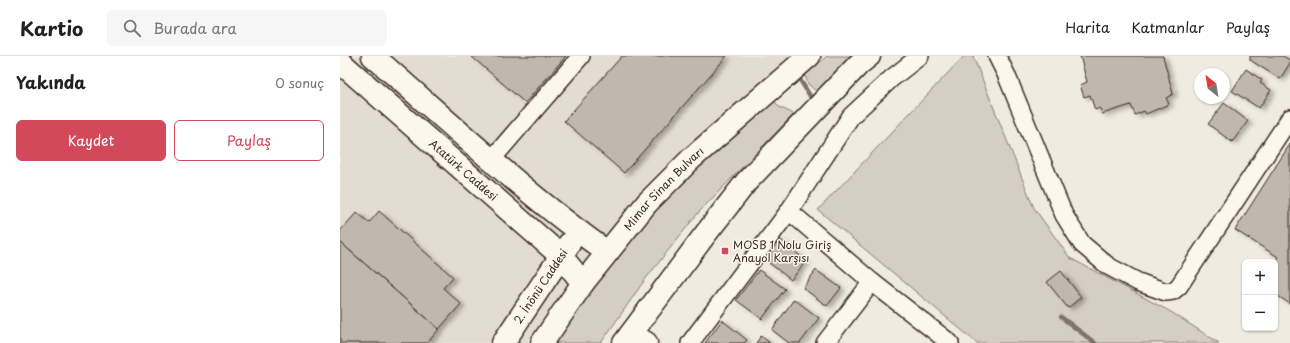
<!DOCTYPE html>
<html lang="tr">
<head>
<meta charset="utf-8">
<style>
  :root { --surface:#fff; --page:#f6f6f6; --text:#222; --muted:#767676; --line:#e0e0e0; --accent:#d1495b }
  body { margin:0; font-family:"Playpen Sans",sans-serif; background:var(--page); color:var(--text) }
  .controls { position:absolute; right:12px; bottom:12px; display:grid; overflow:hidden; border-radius:6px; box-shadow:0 1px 3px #0004 }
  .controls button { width:36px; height:36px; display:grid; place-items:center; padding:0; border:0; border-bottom:1px solid var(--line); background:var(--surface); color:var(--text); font:20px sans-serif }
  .compass { position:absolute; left:854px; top:12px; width:36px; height:36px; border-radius:50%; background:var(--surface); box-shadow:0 1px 3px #0004; rotate:330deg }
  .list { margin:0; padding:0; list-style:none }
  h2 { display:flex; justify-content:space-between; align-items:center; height:52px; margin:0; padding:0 16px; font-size:17px }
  h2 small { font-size:13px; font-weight:400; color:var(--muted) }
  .actions { display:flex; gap:8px; padding:12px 16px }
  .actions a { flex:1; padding:9px 0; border:1px solid var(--accent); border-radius:6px; text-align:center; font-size:14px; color:var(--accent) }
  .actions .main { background:var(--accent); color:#fff }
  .icon { flex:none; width:22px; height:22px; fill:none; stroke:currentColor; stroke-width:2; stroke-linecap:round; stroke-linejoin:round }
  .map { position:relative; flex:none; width:950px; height:287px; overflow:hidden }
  header { display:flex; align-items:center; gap:24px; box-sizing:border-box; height:56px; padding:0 20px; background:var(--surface); border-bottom:1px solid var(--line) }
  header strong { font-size:19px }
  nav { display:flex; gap:22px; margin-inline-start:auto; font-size:14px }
  .search { width:280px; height:36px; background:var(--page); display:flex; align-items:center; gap:10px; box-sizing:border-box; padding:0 14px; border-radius:6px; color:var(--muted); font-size:15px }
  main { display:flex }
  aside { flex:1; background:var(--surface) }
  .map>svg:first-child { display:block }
</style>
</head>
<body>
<header>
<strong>Kartio</strong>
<div class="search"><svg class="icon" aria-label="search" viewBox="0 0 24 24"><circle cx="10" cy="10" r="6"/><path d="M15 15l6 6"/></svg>Burada ara</div>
<nav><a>Harita</a><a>Katmanlar</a><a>Paylaş</a></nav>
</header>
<main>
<aside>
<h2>Yakında<small>0 sonuç</small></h2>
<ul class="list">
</ul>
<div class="actions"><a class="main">Kaydet</a><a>Paylaş</a></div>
</aside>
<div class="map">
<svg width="950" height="287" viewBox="0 0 950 287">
  <defs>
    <filter id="shadow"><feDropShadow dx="4.5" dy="2.5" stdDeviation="2" flood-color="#0004"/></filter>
  </defs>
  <rect width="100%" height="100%" fill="#f0ebe0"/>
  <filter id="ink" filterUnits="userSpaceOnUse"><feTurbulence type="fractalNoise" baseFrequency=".025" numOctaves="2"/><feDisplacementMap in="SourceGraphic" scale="8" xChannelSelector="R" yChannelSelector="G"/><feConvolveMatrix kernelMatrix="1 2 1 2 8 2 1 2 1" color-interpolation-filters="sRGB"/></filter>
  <g filter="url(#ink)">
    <path fill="#e2dcd1" d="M0 0H461L320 125 186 287H0Z"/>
    <g fill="#d5cec3" stroke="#887c70">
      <path d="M487 0H514L477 36 468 28 465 19Z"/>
      <path d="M624 0H633L694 152 730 202 831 256 879 287H637L478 154Z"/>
      <path d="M433 43 439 51 454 58 358 157 304 225 261 287H212L267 210 335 130Z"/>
    </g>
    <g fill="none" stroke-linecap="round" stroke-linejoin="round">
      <g stroke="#7f7367" stroke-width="4.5">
        <path d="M459 22 470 40"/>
        <path d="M721 261 755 287"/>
      </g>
    </g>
    <g fill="#c0b8ad" stroke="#3b2a1e" filter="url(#shadow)">
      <path d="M131 0H226L185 47Z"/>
      <path d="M282 0H387L284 117 224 65Z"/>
      <path d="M740 0H823L833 38 826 42 829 48 806 58 804 55 795 59 791 49 762 58 760 52 755 54 750 39 744 41 740 29 747 26Z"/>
      <path d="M910 0H943L950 4V7L940 23 910 4Z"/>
      <path d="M906 13 922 24 920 27 931 34 919 52 892 35Z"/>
      <path d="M884 47 908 65 892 86 868 68Z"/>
      <path d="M950 88V248L935 238V206L938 201 895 174Z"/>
      <path d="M39 155 113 221 103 232 121 248 99 273 0 186V175L17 156 29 167Z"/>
      <path d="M440 183 466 205 451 224 424 203Z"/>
      <path d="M0 186 99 273 87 287H0Z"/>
      <path d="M419 214 445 233 422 263 396 244Z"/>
      <path d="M476 214 501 232 487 250 463 232Z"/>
      <path d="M721 215 741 241 728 252 707 226Z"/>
      <path d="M454 243 479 262 460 287H449L432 274Z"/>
      <path d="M382 264 407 284 404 287H365Z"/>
      <path d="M421 280 430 287H416Z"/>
    </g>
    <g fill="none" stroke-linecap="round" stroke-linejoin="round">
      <g stroke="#3b2a1e" stroke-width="20">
        <g id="street">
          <path d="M657 0 666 18 724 159 742 188 768 210 798 226 826 236 833 235 839 230 950 62"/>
          <path d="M152 103 241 0"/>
          <path d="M449 155 532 226 610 287"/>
          <path d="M350 287 449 155 511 60 552 22 580 0"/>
          <path d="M485 287 532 226"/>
        </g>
      </g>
      <g stroke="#3b2a1e" stroke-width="25">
        <g id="secondary">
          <path d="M33 0C109 66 185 138 267 196"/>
          <path id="s1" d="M0 6 221 200 243 227"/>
          <path d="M291 278 306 287"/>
          <path id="s2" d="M163 287 229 188"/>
        </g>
      </g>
      <g stroke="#3b2a1e" stroke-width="25">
        <g id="highway">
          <path id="s3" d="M202 287 243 227 307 147 351 103 469 0"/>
          <path d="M284 287 364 180 407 125 519 8 529 0"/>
        </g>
      </g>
      <use href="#street" stroke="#fbf7ec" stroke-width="17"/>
      <use href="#secondary" stroke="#fbf7ec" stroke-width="22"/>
      <use href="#highway" stroke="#fbf7ec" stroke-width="22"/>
    </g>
  </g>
  <rect fill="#d1495b" stroke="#fbf7ec" stroke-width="1.5" x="381" y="191" width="8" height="8" rx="2"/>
  <g text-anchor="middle" stroke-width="3" stroke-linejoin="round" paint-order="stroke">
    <g font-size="11" fill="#3b2a1e" stroke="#fbf7ec">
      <text dy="4" stroke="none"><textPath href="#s1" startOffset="164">Atatürk Caddesi</textPath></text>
      <text dy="4" stroke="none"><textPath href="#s3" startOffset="197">Mimar Sinan Bulvarı</textPath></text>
      <text dy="4" stroke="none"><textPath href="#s2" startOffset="68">2. İnönü Caddesi</textPath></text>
    </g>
    <g font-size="11" fill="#3b2a1e" stroke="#fbf7ec" text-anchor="start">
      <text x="393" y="193">MOSB 1 Nolu Giriş<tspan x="393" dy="13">Anayol Karşısı</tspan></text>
    </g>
  </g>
</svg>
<div class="controls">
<button>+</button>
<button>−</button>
</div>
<svg class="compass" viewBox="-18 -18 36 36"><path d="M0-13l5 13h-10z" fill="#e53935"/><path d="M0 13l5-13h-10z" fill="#767676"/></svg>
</div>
</main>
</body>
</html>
